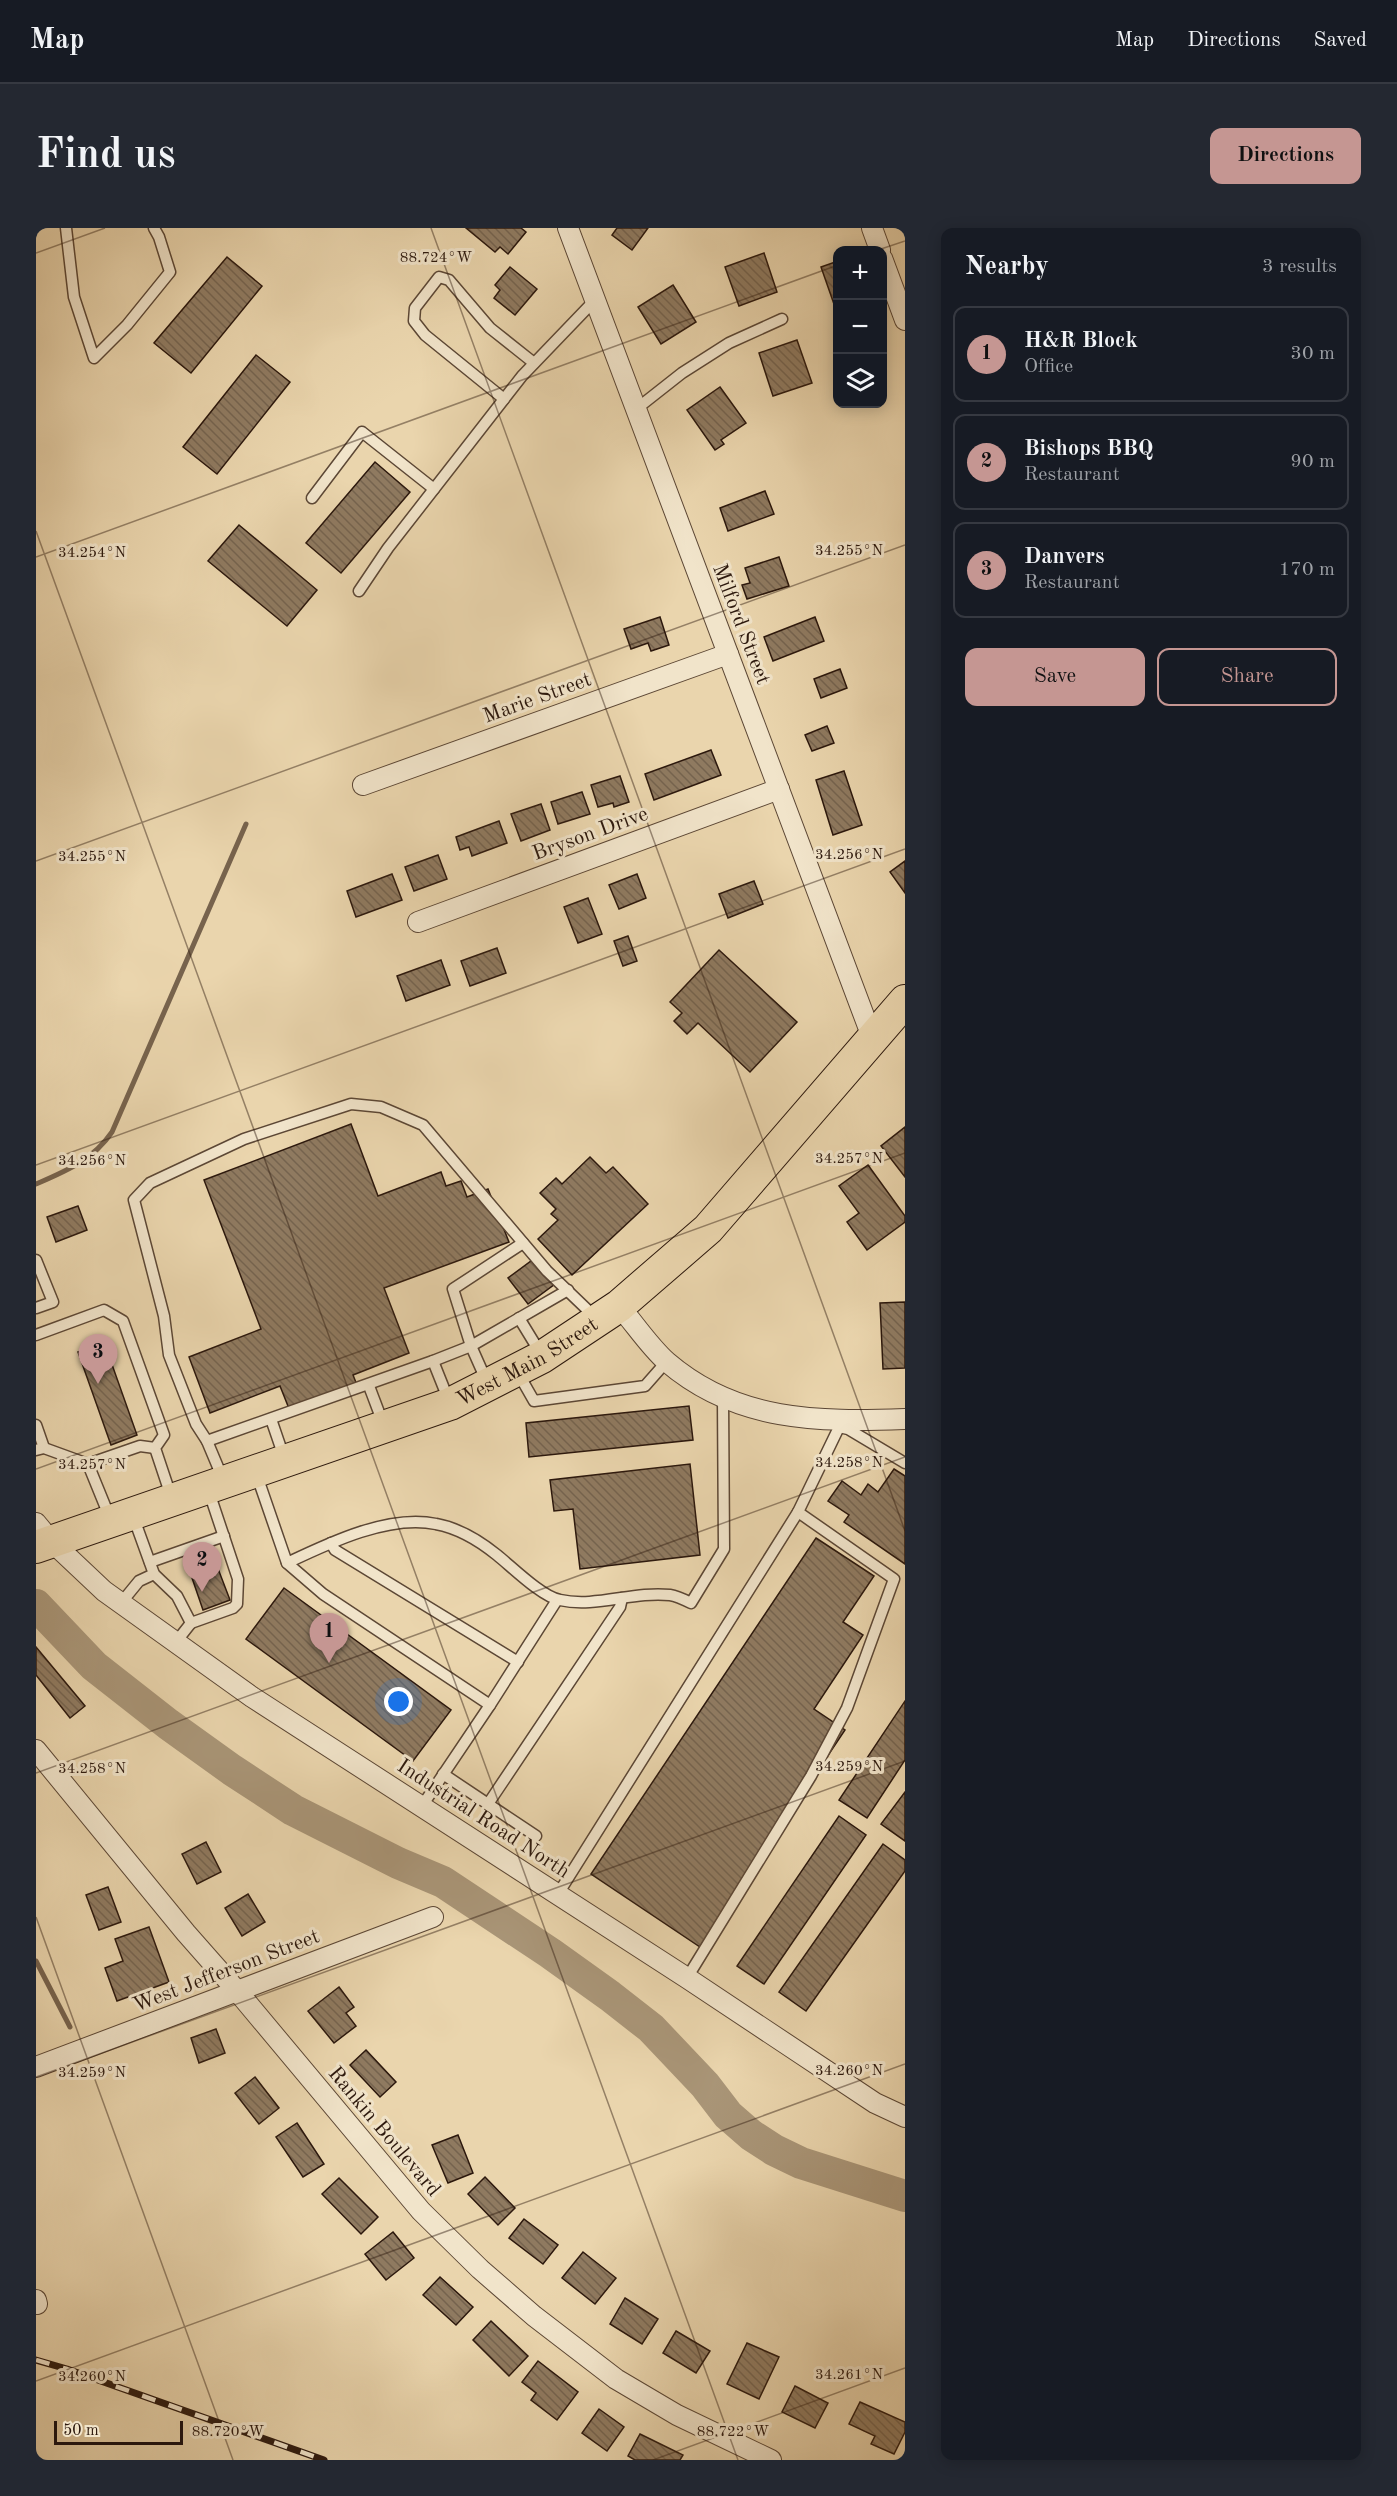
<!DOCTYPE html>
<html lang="en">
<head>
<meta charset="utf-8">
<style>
  :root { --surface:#171b24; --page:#242831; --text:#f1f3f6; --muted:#9ea1a6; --line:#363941; --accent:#c59692 }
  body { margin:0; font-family:"Old Standard TT",serif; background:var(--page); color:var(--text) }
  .controls { position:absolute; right:18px; top:18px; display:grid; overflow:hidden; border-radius:12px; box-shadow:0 3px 15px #0003 }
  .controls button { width:54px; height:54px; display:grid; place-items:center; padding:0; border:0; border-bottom:2px solid var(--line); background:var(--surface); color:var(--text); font:30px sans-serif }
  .scale { position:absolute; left:18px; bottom:15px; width:129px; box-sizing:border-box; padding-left:6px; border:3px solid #2c180d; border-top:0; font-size:16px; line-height:21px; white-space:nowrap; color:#2c180d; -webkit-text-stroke:4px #f1e4ca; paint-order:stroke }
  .you { position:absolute; left:363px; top:1474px; width:21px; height:21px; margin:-15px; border:4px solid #fff; border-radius:50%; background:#1a73e8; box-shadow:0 0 0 9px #1a73e833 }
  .badge { display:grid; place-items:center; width:39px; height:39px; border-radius:50%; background:var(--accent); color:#111; font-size:20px; font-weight:700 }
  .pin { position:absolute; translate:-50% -50px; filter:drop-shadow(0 2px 3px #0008) }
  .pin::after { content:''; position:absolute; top:32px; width:21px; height:18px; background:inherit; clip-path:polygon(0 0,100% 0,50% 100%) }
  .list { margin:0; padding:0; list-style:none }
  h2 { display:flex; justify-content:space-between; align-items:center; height:78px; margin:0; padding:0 24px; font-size:26px }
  h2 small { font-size:20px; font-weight:400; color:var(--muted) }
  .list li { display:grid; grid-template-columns:39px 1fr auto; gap:18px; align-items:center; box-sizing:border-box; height:96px; margin:0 12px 12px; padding:0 12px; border:2px solid var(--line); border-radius:12px }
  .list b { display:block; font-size:22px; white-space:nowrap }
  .list p { margin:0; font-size:20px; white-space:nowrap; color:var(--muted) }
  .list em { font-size:20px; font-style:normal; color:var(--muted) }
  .actions { display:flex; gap:12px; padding:18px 24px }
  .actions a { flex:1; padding:14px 0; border:2px solid var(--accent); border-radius:12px; text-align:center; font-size:21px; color:var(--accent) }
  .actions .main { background:var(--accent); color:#111 }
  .icon { flex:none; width:33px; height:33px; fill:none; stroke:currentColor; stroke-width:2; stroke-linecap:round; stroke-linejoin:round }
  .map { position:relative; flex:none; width:869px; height:2232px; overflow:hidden; border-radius:12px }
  header { display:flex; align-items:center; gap:36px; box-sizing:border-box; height:84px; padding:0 30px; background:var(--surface); border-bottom:2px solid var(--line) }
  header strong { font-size:28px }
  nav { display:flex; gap:33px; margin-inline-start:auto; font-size:21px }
  .intro { display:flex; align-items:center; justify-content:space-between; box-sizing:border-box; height:144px; padding:0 36px }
  h1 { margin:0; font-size:42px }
  .button { padding:15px 27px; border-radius:12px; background:var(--accent); color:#111; font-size:21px; font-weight:700 }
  main { display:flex; gap:36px; padding:0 36px }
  aside { flex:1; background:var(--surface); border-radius:12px; box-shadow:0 3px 15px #0003 }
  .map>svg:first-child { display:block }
</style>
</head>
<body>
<header>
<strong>Map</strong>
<nav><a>Map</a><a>Directions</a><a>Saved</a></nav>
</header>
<div class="intro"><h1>Find us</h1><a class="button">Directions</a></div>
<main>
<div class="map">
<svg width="869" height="2232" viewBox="0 0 869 2232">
  <defs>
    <pattern id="building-back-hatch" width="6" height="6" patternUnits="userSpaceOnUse" patternTransform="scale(1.5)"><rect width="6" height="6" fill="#8f7a60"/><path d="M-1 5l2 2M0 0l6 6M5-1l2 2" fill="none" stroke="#75634e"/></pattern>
  </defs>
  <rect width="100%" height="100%" fill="#ead5ad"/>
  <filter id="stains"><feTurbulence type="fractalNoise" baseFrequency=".00333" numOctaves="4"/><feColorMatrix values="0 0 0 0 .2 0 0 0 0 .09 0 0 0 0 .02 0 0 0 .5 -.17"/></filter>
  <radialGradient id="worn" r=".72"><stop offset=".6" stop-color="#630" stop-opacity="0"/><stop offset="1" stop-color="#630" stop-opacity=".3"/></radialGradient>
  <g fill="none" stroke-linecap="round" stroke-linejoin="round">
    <g stroke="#77634d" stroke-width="5">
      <path d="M0 956C30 943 57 932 76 904L210 596"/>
      <path d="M0 1733 34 1799"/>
    </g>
    <path stroke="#a99577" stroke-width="32" d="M0 1377 58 1438 132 1496 196 1542 257 1582 362 1635 407 1654 514 1725 574 1768 615 1800 669 1857 692 1887 715 1907 738 1922 765 1935 869 1968"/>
  </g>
  <g fill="url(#building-back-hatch)" stroke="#2c180d" stroke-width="1.5">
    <path d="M430 0H485L490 4 472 26 464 19 459 24Z"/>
    <path d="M581 0H612L596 22 576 7Z"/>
    <path d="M728 25 741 64 703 78 689 39Z"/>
    <path d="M191 29 226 58 155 145 118 115Z"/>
    <path d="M802 33V79H799L785 39Z"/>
    <path d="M474 39 501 61 479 87 458 70 464 62 459 57Z"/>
    <path d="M637 57 660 94 625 116 602 79Z"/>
    <path d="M761 112 776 155 737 168 723 125Z"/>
    <path d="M220 127 254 154 181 246 147 219Z"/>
    <path d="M684 159 710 195 685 212 688 216 679 222 651 182Z"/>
    <path d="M339 234 374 264 305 345 270 315Z"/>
    <path d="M729 263 738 286 692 303 684 280Z"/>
    <path d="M203 297 281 362 251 398 172 333Z"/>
    <path d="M743 329 753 358 711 371 706 357 714 355 709 340Z"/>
    <path d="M624 389 633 417 615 423 612 415 595 421 588 401Z"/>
    <path d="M779 389 788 413 737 433 728 409Z"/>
    <path d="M804 441 811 460 785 470 778 451Z"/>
    <path d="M791 498 798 515 776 523 769 507Z"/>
    <path d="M675 522 685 547 618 572 609 546Z"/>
    <path d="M808 543 826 597 797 607 780 552Z"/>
    <path d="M584 548 593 574 578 579 577 575 562 579 555 557Z"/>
    <path d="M546 564 554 586 522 596 515 574Z"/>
    <path d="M505 576 514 602 485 613 475 586Z"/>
    <path d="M463 593 471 615 436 628 433 619 424 622 420 609Z"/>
    <path d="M402 627 411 651 378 663 369 639Z"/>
    <path d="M869 633V665L854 644Z"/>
    <path d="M356 646 366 672 320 689 311 663Z"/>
    <path d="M601 646 610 670 583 681 573 657Z"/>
    <path d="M718 653 727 676 692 690 683 666Z"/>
    <path d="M552 670 566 706 542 715 528 679Z"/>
    <path d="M592 708 601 733 587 738 578 713Z"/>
    <path d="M461 720 470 745 434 758 425 733Z"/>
    <path d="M683 722 761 794 714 844 662 795 651 806 638 793 646 785 634 774Z"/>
    <path d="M405 732 414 757 370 773 361 748Z"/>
    <path d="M315 896 342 968 405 944 410 958 425 953 431 969 452 961 473 1014 348 1060 373 1125 317 1147 321 1157 254 1183 244 1158 174 1185 153 1129 225 1101 168 952Z"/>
    <path d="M869 899V949L845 918Z"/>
    <path d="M554 929 570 945 577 939 612 976 536 1047 502 1011 522 992 515 986 520 981 504 965 520 950 526 956Z"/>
    <path d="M832 937 869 988V994L831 1022 811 994 823 985 803 958Z"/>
    <path d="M42 978 51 1002 20 1014 11 989Z"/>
    <path d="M503 1027 523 1053 492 1076 472 1050Z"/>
    <path d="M869 1074V1140L847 1141 844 1075Z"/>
    <path d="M68 1114 101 1207 75 1217 42 1124Z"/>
    <path d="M653 1178 657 1212 493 1229 490 1195Z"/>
    <path d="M654 1236 664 1327 544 1341 537 1281 518 1283 514 1252Z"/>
    <path d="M858 1241 869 1248V1336L808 1294 813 1287 792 1273 806 1253 825 1267 832 1256 842 1264Z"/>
    <path d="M780 1310 838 1348 807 1394 827 1407 778 1481 809 1502 664 1719 555 1646Z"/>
    <path d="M181 1338 194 1372 167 1382 155 1347Z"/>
    <path d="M248 1360 415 1482 377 1533 210 1411Z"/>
    <path d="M0 1419 49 1478 34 1490 0 1447Z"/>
    <path d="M869 1473V1532L831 1590 803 1572Z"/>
    <path d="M869 1564V1613L845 1596Z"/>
    <path d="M803 1588 830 1607 728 1756 701 1738Z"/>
    <path d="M170 1614 185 1644 161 1656 146 1626Z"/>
    <path d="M847 1616 869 1632V1643L770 1783 743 1764Z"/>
    <path d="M72 1659 85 1694 63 1702 50 1667Z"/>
    <path d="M212 1666 229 1694 206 1708 189 1680Z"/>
    <path d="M113 1699 133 1754 81 1773 69 1740 87 1733 79 1711Z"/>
    <path d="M303 1759 318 1779 310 1785 320 1798 298 1815 272 1783Z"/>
    <path d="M180 1801 189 1825 163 1835 155 1810Z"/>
    <path d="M330 1822 360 1854 344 1869 314 1837Z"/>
    <path d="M219 1849 243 1880 223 1896 199 1865Z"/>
    <path d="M261 1895 288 1936 267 1949 240 1909Z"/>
    <path d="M422 1907 437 1945 412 1955 396 1917Z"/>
    <path d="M449 1949 479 1980 462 1997 432 1966Z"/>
    <path d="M303 1950 342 1989 325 2006 286 1966Z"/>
    <path d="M488 1991 522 2017 507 2036 473 2010Z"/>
    <path d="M357 2004 378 2030 350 2052 329 2026Z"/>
    <path d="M547 2024 580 2050 559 2076 526 2050Z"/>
    <path d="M404 2049 437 2079 420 2097 387 2067Z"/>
    <path d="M589 2070 622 2091 606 2116 574 2096Z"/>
    <path d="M455 2093 492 2128 473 2148 437 2112Z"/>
    <path d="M640 2103 674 2123 660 2145 627 2125Z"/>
    <path d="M711 2115 743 2129 723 2171 691 2156Z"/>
    <path d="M502 2133 542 2164 521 2192 495 2172 500 2165 486 2154Z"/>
    <path d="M759 2158 792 2175 779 2200 746 2184Z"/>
    <path d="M824 2174 869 2194V2204L858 2226 835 2216 839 2208 813 2196Z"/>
    <path d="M563 2181 588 2199 571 2223 546 2205Z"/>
    <path d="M604 2206 647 2227 644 2232H599L592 2228Z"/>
  </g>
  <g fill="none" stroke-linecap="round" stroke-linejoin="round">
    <g stroke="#5c4735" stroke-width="13">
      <g id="service">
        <path d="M30 0 38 69 58 130 91 97 134 44 123 9 118 0"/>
        <path d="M468 171 389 107 378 93 379 80 403 49 413 52 454 100 498 135"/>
        <path d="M599 182 646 145 693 115 746 91"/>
        <path d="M276 270 326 204 398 261"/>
        <path d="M323 363 352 320 486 148 558 73"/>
        <path d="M0 1032 17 1074 0 1080"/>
        <path d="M483 1090 505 1126"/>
        <path d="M0 1107 68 1082 87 1093 128 1207 119 1220 135 1268"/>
        <path d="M397 1133 413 1173"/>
        <path d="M482 1145 498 1173 609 1158 631 1133"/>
        <path d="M451 1154 435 1118 417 1061 487 1015"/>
        <path d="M333 1158 347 1195"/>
        <path d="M235 1191 248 1229"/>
        <path d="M0 1197 8 1220"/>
        <path d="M803 1199 812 1201 869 1235"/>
        <path d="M171 1213 397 1133 435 1118 532 1062"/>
        <path d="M0 1222 8 1220 52 1236 104 1218 119 1220"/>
        <path d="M52 1236 74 1290"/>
        <path d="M220 1245 251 1335C293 1315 353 1286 400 1296 422 1300 445 1314 461 1327 476 1339 506 1369 524 1372 560 1380 597 1363 634 1367 641 1368 649 1372 655 1375L688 1321 687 1171"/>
        <path d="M187 1251 171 1213 160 1196 133 1127 128 1088 98 972 114 955 208 911 315 876 345 879 387 897 511 1043 560 1090"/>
        <path d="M97 1288 118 1346 141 1368 155 1395 197 1380 201 1376 202 1351 172 1261"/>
        <path d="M295 1315 299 1322 482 1434"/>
        <path d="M114 1334 188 1308"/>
        <path d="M251 1335 287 1366 454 1477 386 1578"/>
        <path d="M85 1375 103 1353 118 1346"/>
        <path d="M140 1414 155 1395"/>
        <path d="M454 1477 521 1372"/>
        <path d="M407 1546 500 1608"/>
        <path d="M452 1576 584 1379 586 1370"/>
        <path d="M522 1666 762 1284"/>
        <path d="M651 1750 775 1548 811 1480 858 1351 762 1284 806 1193"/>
      </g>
    </g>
    <g stroke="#5c4735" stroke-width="22">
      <g id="minor">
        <path d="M532 0 836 809"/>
        <path d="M836 0 844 22"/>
        <path d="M846 30 869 92"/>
        <path d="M327 557 692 426"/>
        <path d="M382 694 743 561"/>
        <path d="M583 1078C599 1096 613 1118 631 1134 701 1194 782 1194 869 1191"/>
        <path d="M0 1295 15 1313 68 1363 216 1469 651 1750 839 1875 869 1889"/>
        <path d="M0 1522 150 1705 202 1764 385 1983 444 2041 498 2088 580 2151 641 2187 735 2232"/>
        <path d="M0 1839 397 1689"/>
        <path d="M0 2072 1 2076"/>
      </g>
    </g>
    <g stroke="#2c180d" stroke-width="34">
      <g id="primary">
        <path id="s1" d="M0 1319 414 1176 506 1129 583 1078 672 1001 869 773"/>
      </g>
    </g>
    <use href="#service" stroke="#f1e4ca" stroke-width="10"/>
    <use href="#minor" stroke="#f1e4ca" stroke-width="20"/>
    <use href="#primary" stroke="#ead5ad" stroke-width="32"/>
    <g stroke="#2c180d" stroke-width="7">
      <path id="rail" d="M0 2132 31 2141 288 2232"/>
    </g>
    <use href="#rail" stroke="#f1e4ca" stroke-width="4.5" stroke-dasharray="14" stroke-linecap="butt"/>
  </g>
  <path fill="none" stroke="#2c180d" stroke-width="1.5" stroke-opacity="0.45" d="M395 0 869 1303M842 22 869 13M0 25 69 0M0 303 702 2232M0 329 802 37M0 633 869 317M0 937 869 621M0 1241 869 925M0 1545 869 1229M0 1689 197 2232M0 1849 869 1533M0 2153 869 1836M617 2232 869 2140"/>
  <g text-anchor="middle" stroke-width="6" stroke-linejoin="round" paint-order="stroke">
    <g font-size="21" fill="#2c180d" stroke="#f1e4ca">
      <text transform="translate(706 396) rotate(69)" y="7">Milford Street</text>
      <text transform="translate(501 469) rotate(-20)" y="7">Marie Street</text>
      <text transform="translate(554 605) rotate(-20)" y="7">Bryson Drive</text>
      <text dy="7" stroke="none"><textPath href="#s1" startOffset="526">West Main Street</textPath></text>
      <text transform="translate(448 1590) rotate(33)" y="7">Industrial Road North</text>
      <text transform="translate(190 1742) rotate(-21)" y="7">West Jefferson Street</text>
      <text transform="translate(349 1903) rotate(50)" y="7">Rankin Boulevard</text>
    </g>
  </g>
  <g font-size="15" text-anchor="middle" fill="#2c180d" stroke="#f1e4ca" stroke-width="6" stroke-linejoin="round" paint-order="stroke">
    <text x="400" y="34">88.724°W</text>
    <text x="813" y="327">34.255°N</text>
    <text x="56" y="329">34.254°N</text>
    <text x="813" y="631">34.256°N</text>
    <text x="56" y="633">34.255°N</text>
    <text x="813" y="935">34.257°N</text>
    <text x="56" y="937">34.256°N</text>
    <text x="813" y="1239">34.258°N</text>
    <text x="56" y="1241">34.257°N</text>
    <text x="813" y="1543">34.259°N</text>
    <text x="56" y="1545">34.258°N</text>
    <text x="813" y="1847">34.260°N</text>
    <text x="56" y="1849">34.259°N</text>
    <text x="813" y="2151">34.261°N</text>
    <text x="56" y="2153">34.260°N</text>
    <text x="192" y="2208">88.720°W</text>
    <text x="697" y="2208">88.722°W</text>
  </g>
  <rect width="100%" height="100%" filter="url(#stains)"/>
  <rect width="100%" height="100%" fill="url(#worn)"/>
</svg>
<div class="controls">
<button>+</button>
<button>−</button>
<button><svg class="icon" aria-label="layers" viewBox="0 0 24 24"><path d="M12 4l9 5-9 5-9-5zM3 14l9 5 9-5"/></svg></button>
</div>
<div class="scale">50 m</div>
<div class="you"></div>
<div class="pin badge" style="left:293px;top:1435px">1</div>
<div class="pin badge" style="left:166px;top:1364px">2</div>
<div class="pin badge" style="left:62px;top:1156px">3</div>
</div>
<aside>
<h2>Nearby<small>3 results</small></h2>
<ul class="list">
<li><span class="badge">1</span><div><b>H&amp;R Block</b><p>Office</p></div><em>30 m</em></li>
<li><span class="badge">2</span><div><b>Bishops BBQ</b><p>Restaurant</p></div><em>90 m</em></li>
<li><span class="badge">3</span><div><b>Danvers</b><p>Restaurant</p></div><em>170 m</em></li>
</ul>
<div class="actions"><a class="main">Save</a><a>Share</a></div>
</aside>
</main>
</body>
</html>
